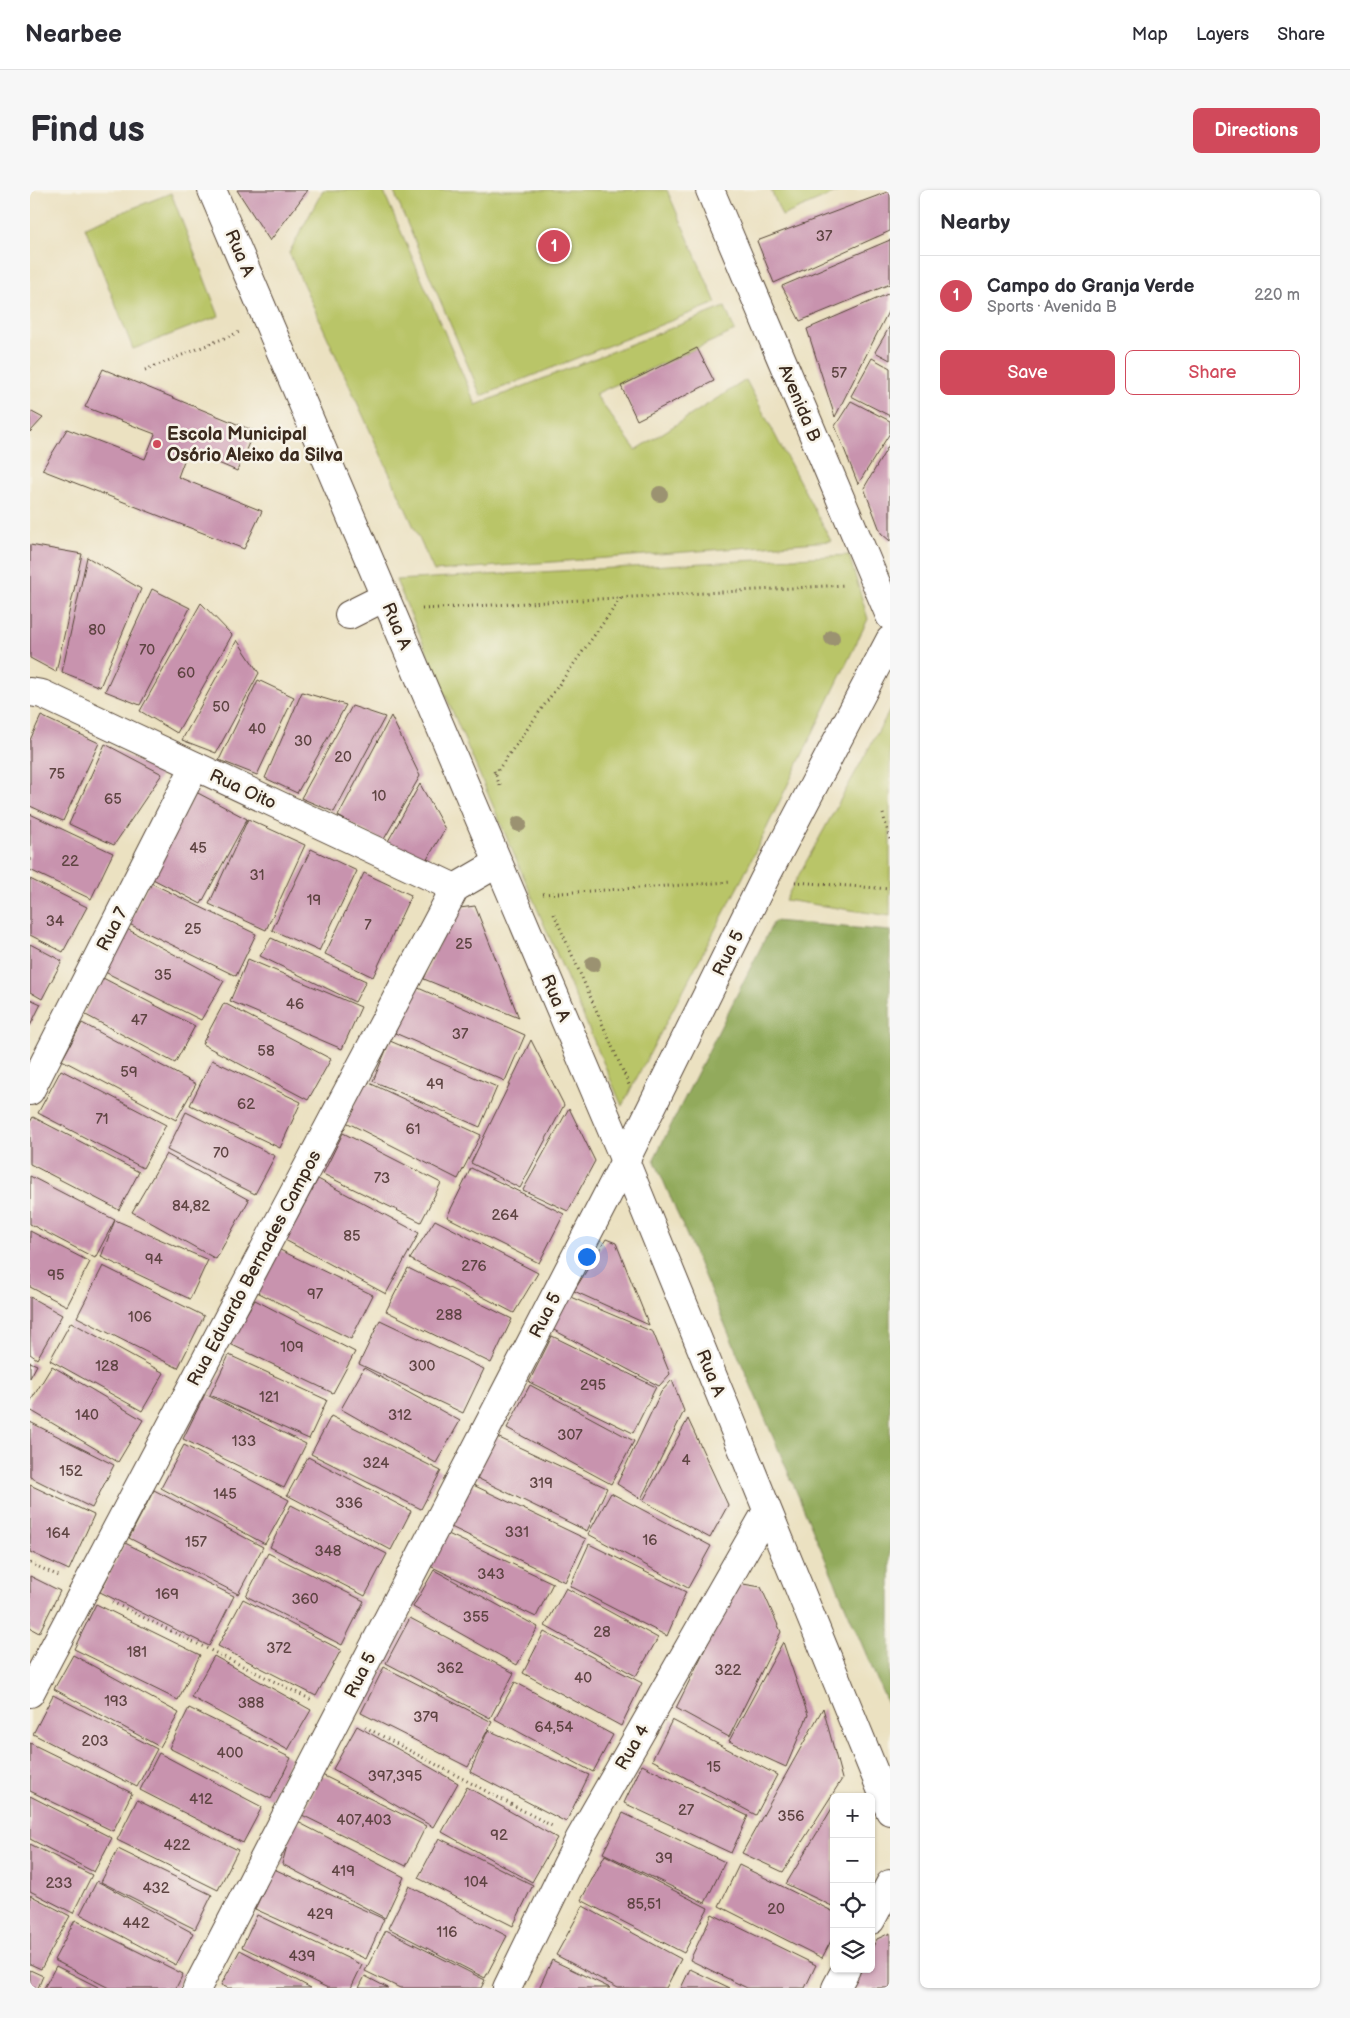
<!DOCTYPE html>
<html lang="en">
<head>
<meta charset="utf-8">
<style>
  :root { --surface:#fff; --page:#f7f7f7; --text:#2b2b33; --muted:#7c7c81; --line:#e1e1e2; --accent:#d1495b }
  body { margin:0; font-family:"Balsamiq Sans",sans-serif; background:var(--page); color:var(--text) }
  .controls { position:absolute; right:15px; bottom:15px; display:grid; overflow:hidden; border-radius:8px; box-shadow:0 1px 4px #0004 }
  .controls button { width:45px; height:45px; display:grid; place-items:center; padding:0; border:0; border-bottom:1px solid var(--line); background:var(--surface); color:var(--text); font:25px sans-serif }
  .you { position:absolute; left:556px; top:1066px; width:18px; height:18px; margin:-12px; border:4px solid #fff; border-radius:50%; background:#1a73e8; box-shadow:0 0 0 8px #1a73e833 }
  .badge { display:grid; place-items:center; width:32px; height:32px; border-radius:50%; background:var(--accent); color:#fff; font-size:16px; font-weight:700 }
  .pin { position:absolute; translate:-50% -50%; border:2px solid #fff; box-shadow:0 1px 5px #0006 }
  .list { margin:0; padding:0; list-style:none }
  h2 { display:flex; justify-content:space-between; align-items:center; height:65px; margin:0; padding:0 20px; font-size:21px }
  h2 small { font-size:16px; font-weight:400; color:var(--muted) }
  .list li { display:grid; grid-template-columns:32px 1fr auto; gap:15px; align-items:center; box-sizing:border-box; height:80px; padding:0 20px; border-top:1px solid var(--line) }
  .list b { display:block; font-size:19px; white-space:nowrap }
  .list p { margin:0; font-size:16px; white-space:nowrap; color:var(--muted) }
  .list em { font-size:16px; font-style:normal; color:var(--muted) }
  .actions { display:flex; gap:10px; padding:15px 20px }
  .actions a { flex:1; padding:11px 0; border:1px solid var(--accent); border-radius:8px; text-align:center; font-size:18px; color:var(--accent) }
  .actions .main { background:var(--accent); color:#fff }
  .icon { flex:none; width:28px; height:28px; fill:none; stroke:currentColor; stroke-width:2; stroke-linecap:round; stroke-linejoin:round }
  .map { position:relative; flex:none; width:860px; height:1798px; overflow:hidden; border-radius:8px }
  header { display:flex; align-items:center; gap:30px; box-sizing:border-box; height:70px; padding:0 25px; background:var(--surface); border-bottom:1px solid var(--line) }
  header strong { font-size:24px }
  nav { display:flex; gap:28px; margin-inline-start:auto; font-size:18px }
  .intro { display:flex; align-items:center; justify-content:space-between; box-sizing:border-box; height:120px; padding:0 30px }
  h1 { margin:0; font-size:35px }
  .button { padding:12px 22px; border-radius:8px; background:var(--accent); color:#fff; font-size:18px; font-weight:700 }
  main { display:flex; gap:30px; padding:0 30px }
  aside { flex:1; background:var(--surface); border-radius:8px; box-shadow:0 1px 4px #0004 }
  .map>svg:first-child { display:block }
</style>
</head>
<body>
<header>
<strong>Nearbee</strong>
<nav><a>Map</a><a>Layers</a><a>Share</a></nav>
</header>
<div class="intro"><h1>Find us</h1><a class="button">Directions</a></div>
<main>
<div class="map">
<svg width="860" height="1798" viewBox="0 0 860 1798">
  <rect width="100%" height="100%" fill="#f7f3e8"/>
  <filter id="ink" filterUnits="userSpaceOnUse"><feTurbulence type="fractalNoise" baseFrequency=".02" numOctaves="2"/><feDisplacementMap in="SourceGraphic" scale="10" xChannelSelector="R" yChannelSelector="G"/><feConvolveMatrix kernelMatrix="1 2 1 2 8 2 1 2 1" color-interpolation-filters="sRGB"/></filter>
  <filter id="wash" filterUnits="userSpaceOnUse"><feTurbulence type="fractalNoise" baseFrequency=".0096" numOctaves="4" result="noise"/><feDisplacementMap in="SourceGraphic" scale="20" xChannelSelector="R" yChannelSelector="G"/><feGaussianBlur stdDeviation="1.12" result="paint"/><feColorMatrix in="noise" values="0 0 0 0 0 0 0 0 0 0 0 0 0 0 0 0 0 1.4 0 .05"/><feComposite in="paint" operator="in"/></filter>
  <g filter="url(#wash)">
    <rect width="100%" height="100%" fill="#ebe1c1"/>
    <g fill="#b9c567" stroke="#7a7842">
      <path d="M293 0H353L446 215 695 117 705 141 565 204 606 260 716 190 801 351 404 381 259 63Z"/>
      <path d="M363 0H637L686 113 451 206Z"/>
      <path d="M741 0H812L752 26Z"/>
      <path d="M141 3 189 126 103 159 55 37Z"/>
      <path d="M819 365 838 429 713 687 592 916 366 390Z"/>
      <path d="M860 520V726L755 710Z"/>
    </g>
    <path fill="#92aa5c" stroke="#666a3d" d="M744 731 860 741V1520L624 969Z"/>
    <g id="blocks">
      <g fill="#c893ae">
        <path d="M207 0H278L240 51Z"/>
        <path d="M860 1V41L744 93 727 51Z"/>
        <path d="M860 50V94L770 131 752 96Z"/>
        <path d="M860 103V118L805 227 777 139Z"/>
        <path d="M860 136V170L845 162Z"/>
        <path d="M667 158 684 191 607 230 591 196Z"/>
        <path d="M842 168 860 178V226L821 206Z"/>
        <path d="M73 179 224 241 207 281 158 260 148 287 232 321 214 359 12 280 37 239 115 269 125 244 55 217Z"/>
        <path d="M821 211 860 231V243L828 294 805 236Z"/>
        <path d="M0 221 13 228 0 242Z"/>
        <path d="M860 253V351L851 343 834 298Z"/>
        <path d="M0 355 52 364 26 482 0 468Z"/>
        <path d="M57 367 111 399 70 497 32 482Z"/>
        <path d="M122 399 160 418 110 515 75 501Z"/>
        <path d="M171 413 202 445 147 543 110 521Z"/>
        <path d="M207 450 229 483 186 563 152 550Z"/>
        <path d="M228 490 264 507 227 585 189 570Z"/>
        <path d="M272 502 316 515 267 603 235 588Z"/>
        <path d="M322 516 355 527 304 622 271 608Z"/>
        <path d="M11 526 69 553 33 631 0 616V550Z"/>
        <path d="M361 526 390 586 353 651 308 626Z"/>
        <path d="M75 554 132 584 84 655 39 634Z"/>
        <path d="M390 594 415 639 396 671 357 653Z"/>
        <path d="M166 602 217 629 171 714 119 687Z"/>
        <path d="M0 624 83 663 61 709 0 680Z"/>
        <path d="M218 629 275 655 236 740 179 714Z"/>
        <path d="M281 659 327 681 289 761 242 740Z"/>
        <path d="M334 683 381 705 343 787 295 764Z"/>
        <path d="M0 689 57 717 33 762 0 745Z"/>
        <path d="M119 692 226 744 206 786 99 734Z"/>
        <path d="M445 716 489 828 394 789 422 719Z"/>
        <path d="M97 739 194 791 171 830 71 780Z"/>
        <path d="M241 748 336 791 325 812 230 766Z"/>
        <path d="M0 754 32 771 12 809 0 802Z"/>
        <path d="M218 769 331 817 312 859 200 811Z"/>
        <path d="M73 788 165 836 145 873 54 824Z"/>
        <path d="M386 797 495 845 475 891 365 843Z"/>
        <path d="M0 809 11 814 0 836Z"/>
        <path d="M194 813 301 869 278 910 172 854Z"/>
        <path d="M52 833 166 894 146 930 32 870Z"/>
        <path d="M501 850 534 915 490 998 441 973Z"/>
        <path d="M360 851 467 897 450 937 343 891Z"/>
        <path d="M182 870 271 912 250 958 160 915Z"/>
        <path d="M31 880 136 935 113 978 8 923Z"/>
        <path d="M335 891 451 945 428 989 316 932Z"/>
        <path d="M539 918 565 971 538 1021 493 1000Z"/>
        <path d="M156 922 245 966 225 1004 137 960Z"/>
        <path d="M3 927 109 982 89 1020 0 974V932Z"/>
        <path d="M313 943 411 993 391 1032 293 984Z"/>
        <path d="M136 964 219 1010 186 1069 102 1022Z"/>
        <path d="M441 978 534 1024 509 1073 417 1027Z"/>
        <path d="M0 986 85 1030 65 1068 0 1034Z"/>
        <path d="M288 989 389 1043 356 1104 255 1050Z"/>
        <path d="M85 1030 178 1070 160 1109 71 1067Z"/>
        <path d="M405 1030 508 1083 484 1123 380 1069Z"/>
        <path d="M0 1041 60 1072 37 1116 0 1097Z"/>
        <path d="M576 1049 586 1053 619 1135 544 1101Z"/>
        <path d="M248 1059 343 1105 321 1149 227 1102Z"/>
        <path d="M73 1076 174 1126 148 1178 47 1127Z"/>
        <path d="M378 1078 482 1129 461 1173 356 1121Z"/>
        <path d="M538 1106 623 1142 640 1184 629 1196 522 1139Z"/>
        <path d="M0 1107 32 1125 7 1169 0 1164Z"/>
        <path d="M225 1110 325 1162 303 1203 198 1153Z"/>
        <path d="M350 1130 454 1179 433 1223 329 1174Z"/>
        <path d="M41 1132 134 1183 112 1221 20 1170Z"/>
        <path d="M522 1146 626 1197 603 1243 499 1192Z"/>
        <path d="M199 1165 297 1210 279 1249 180 1205Z"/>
        <path d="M0 1172 7 1175 0 1188Z"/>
        <path d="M22 1176 113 1230 88 1272 0 1220V1212Z"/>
        <path d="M334 1178 430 1231 406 1273 311 1219Z"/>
        <path d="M642 1190 654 1221 611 1309 587 1294 631 1202Z"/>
        <path d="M500 1195 604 1251 581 1294 477 1238Z"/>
        <path d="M175 1204 276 1254 254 1298 153 1249Z"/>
        <path d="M301 1226 411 1281 391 1319 281 1264Z"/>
        <path d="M658 1229 698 1315 680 1348 613 1311Z"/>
        <path d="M0 1232 84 1275 62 1318 0 1287Z"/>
        <path d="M465 1246 577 1298 557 1341 445 1287Z"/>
        <path d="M154 1255 259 1310 235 1354 131 1298Z"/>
        <path d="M278 1267 381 1321 361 1360 257 1305Z"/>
        <path d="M439 1293 556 1349 535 1392 419 1336Z"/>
        <path d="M0 1295 64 1325 39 1380 0 1362Z"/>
        <path d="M124 1300 233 1357 208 1404 99 1348Z"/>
        <path d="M581 1303 681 1356 658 1398 558 1344Z"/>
        <path d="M261 1315 357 1364 335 1406 240 1357Z"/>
        <path d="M416 1343 523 1393 506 1427 400 1376Z"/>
        <path d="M95 1353 204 1406 179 1456 70 1402Z"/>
        <path d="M559 1354 656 1402 637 1446 540 1396Z"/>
        <path d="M238 1363 334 1411 312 1455 216 1406Z"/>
        <path d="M404 1380 508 1437 487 1475 383 1417Z"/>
        <path d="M0 1386 30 1401 9 1443 0 1438Z"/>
        <path d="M713 1394 731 1397 751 1442 699 1547 646 1518 706 1396Z"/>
        <path d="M536 1398 628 1448 606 1486 515 1436Z"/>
        <path d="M213 1409 311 1460 286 1506 188 1456Z"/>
        <path d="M66 1414 170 1465 148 1510 44 1459Z"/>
        <path d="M380 1428 484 1483 460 1528 356 1473Z"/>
        <path d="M514 1442 612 1493 591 1536 493 1483Z"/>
        <path d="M753 1452 778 1525 756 1577 699 1551Z"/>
        <path d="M43 1465 149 1523 130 1557 24 1499Z"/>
        <path d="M184 1466 281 1520 258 1560 161 1507Z"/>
        <path d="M354 1477 462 1532 438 1577 331 1523Z"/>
        <path d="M485 1492 583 1545 563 1582 465 1529Z"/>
        <path d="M23 1505 127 1559 107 1597 3 1544Z"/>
        <path d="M159 1518 261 1568 241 1609 139 1558Z"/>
        <path d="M793 1518 812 1589 753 1682 712 1663Z"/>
        <path d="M642 1530 747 1585 726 1625 622 1570Z"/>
        <path d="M327 1536 428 1593 403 1637 303 1579Z"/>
        <path d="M458 1540 559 1585 536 1632 440 1582Z"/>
        <path d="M0 1553 102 1603 83 1641 0 1601Z"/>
        <path d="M129 1563 232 1617 213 1653 110 1600Z"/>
        <path d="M612 1575 718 1626 701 1663 594 1613Z"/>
        <path d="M292 1585 396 1636 376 1676 272 1625Z"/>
        <path d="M437 1597 527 1648 502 1692 412 1642Z"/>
        <path d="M0 1606 82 1648 64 1682 0 1649Z"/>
        <path d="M107 1610 208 1660 188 1700 87 1650Z"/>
        <path d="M804 1615V1717L756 1694Z"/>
        <path d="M593 1623 695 1672 675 1713 573 1663Z"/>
        <path d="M264 1630 374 1687 355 1728 252 1674Z"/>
        <path d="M409 1648 503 1695 483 1736 388 1688Z"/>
        <path d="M0 1654 62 1685 43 1723 0 1701Z"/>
        <path d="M88 1659 182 1705 165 1739 71 1692Z"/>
        <path d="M575 1665 678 1718 654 1763 551 1710Z"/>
        <path d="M709 1675 804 1722V1745L792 1768 689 1716Z"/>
        <path d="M244 1679 354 1729 336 1769 225 1719Z"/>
        <path d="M67 1691 163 1743 146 1775 50 1724Z"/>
        <path d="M379 1696 477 1746 455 1788 358 1738Z"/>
        <path d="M0 1705 40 1726 11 1779 0 1774Z"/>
        <path d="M553 1716 651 1769 636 1798H588L526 1765Z"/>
        <path d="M682 1724 786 1775 775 1798H717L660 1770Z"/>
        <path d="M227 1725 332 1775 321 1798H298L212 1757Z"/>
        <path d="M45 1730 153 1784 146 1798H79L24 1770Z"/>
        <path d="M356 1740 455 1790 451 1798H370L335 1781Z"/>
        <path d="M860 1743V1798H822L832 1779H841V1760L847 1749Z"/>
        <path d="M210 1760 281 1798H198L191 1795Z"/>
        <path d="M522 1770 580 1798H509Z"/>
        <path d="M26 1776 70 1798H14Z"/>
        <path d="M660 1779 700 1798H651Z"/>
        <path d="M0 1780 13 1786 8 1798H0Z"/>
        <path d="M335 1786 358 1798H329Z"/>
      </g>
    </g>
  </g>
  <g filter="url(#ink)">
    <use href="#blocks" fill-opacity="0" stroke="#554536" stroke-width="1"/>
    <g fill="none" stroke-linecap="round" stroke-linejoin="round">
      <g stroke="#554536" stroke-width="30">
        <g id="minor">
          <path d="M182 0 595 971 860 1621"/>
          <path d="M680 0 860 426"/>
          <path d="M319 425 355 407"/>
          <path d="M0 502 12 504 425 698"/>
          <path d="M0 901 165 576"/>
          <path d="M0 1503 425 698 468 673"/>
          <path d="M841 1730 860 1694"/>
          <path d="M167 1798 595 971 734 690 860 450"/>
          <path d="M477 1798 549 1650 737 1321"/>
          <path d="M806 1798 816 1779"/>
        </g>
      </g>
      <g stroke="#554536" stroke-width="3" stroke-dasharray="1 4" stroke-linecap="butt">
        <path d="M115 180 212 141"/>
        <path d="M392 419 815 395"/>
        <path d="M464 581 471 598"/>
        <path d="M465 584 591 408"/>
        <path d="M853 624 860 650"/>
        <path d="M765 692 860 699"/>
        <path d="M513 704 701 692"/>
        <path d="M524 724 600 897"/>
        <path d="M0 1373 29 1386"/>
        <path d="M82 1412 282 1510"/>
        <path d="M335 1537 524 1637"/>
      </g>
      <use href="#minor" stroke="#fff" stroke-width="28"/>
    </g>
    <g fill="#9b9271">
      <circle cx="630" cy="304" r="8"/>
      <circle cx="802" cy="448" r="8"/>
      <circle cx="489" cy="634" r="8"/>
      <circle cx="563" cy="774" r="8"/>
    </g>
  </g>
  <circle fill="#d1495b" stroke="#f7f3e8" stroke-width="2" cx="127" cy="254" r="5"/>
  <g text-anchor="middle" stroke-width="5" stroke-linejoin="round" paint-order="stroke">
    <g font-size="15" fill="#5e4442">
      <text x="794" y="51">37</text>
      <text x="809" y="188">57</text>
      <text x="67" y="445">80</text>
      <text x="117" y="465">70</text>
      <text x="156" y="488">60</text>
      <text x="191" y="522">50</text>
      <text x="227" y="544">40</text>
      <text x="273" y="556">30</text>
      <text x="313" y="572">20</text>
      <text x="27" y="589">75</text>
      <text x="349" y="611">10</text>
      <text x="83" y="614">65</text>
      <text x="168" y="663">45</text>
      <text x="40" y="676">22</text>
      <text x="227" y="690">31</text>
      <text x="284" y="715">19</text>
      <text x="25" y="736">34</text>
      <text x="338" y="740">7</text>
      <text x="163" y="744">25</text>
      <text x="434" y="759">25</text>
      <text x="133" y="790">35</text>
      <text x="265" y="819">46</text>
      <text x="109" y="835">47</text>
      <text x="430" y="849">37</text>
      <text x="236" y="866">58</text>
      <text x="99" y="887">59</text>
      <text x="405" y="899">49</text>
      <text x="216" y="919">62</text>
      <text x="72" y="934">71</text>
      <text x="383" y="944">61</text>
      <text x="191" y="968">70</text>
      <text x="352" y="993">73</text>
      <text x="161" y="1021">84,82</text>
      <text x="475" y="1030">264</text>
      <text x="322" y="1051">85</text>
      <text x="124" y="1074">94</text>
      <text x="444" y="1081">276</text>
      <text x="26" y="1090">95</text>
      <text x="285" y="1109">97</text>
      <text x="419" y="1130">288</text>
      <text x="110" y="1132">106</text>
      <text x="262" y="1162">109</text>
      <text x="77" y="1181">128</text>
      <text x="392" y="1181">300</text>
      <text x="563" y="1200">295</text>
      <text x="239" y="1212">121</text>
      <text x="57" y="1230">140</text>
      <text x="370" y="1230">312</text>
      <text x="540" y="1250">307</text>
      <text x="214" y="1256">133</text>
      <text x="656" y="1275">4</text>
      <text x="346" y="1278">324</text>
      <text x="41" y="1286">152</text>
      <text x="511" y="1298">319</text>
      <text x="195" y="1309">145</text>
      <text x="319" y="1318">336</text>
      <text x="487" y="1347">331</text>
      <text x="28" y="1348">164</text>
      <text x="620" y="1355">16</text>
      <text x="166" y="1357">157</text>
      <text x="298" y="1366">348</text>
      <text x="461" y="1389">343</text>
      <text x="137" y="1409">169</text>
      <text x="275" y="1414">360</text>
      <text x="446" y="1432">355</text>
      <text x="572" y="1447">28</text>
      <text x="249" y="1463">372</text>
      <text x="107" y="1467">181</text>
      <text x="420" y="1483">362</text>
      <text x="698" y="1485">322</text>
      <text x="553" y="1493">40</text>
      <text x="86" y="1516">193</text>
      <text x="221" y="1518">388</text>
      <text x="396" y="1532">379</text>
      <text x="524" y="1542">64,54</text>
      <text x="65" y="1556">203</text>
      <text x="200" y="1568">400</text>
      <text x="684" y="1582">15</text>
      <text x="365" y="1591">397,395</text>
      <text x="171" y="1614">412</text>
      <text x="656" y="1625">27</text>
      <text x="761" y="1631">356</text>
      <text x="334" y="1635">407,403</text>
      <text x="469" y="1650">92</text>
      <text x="147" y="1660">422</text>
      <text x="634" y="1673">39</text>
      <text x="313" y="1686">419</text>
      <text x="446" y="1697">104</text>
      <text x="29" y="1698">233</text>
      <text x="126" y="1703">432</text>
      <text x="614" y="1719">85,51</text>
      <text x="746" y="1724">20</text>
      <text x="290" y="1729">429</text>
      <text x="106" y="1738">442</text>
      <text x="417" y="1747">116</text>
      <text x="272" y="1771">439</text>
    </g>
    <g font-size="18" fill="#3b2a1e" stroke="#f7f3e8">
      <text transform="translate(210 63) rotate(67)" y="6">Rua A</text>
      <text transform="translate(770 213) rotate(67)" y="6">Avenida B</text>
      <text transform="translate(367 436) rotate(67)" y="6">Rua A</text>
      <text transform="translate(213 599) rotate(25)" y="6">Rua Oito</text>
      <text transform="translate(82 739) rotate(-63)" y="6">Rua 7</text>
      <text transform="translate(698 763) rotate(-64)" y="6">Rua 5</text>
      <text transform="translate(526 808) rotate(67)" y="6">Rua A</text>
      <text transform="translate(224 1078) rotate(-62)" y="6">Rua Eduardo Bernades Campos</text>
      <text transform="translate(515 1125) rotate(-63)" y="6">Rua 5</text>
      <text transform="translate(681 1183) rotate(68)" y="6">Rua A</text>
      <text transform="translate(330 1485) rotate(-63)" y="6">Rua 5</text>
      <text transform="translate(602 1557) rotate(-60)" y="6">Rua 4</text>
    </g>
    <g font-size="18" font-weight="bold" fill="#3b2a1e" stroke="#f7f3e8" text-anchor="start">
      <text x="137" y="250">Escola Municipal<tspan x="137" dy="21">Osório Aleixo da Silva</tspan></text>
    </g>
  </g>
</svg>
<div class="controls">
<button>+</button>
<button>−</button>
<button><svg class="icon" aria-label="locate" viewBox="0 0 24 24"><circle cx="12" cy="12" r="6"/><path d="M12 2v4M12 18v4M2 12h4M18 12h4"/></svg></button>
<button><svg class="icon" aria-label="layers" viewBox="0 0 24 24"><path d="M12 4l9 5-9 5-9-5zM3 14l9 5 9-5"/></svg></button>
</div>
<div class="you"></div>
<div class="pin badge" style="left:524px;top:56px">1</div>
</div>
<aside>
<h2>Nearby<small></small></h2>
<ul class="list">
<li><span class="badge">1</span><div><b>Campo do Granja Verde</b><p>Sports · Avenida B</p></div><em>220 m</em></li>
</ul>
<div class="actions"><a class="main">Save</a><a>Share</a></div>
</aside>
</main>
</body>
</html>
